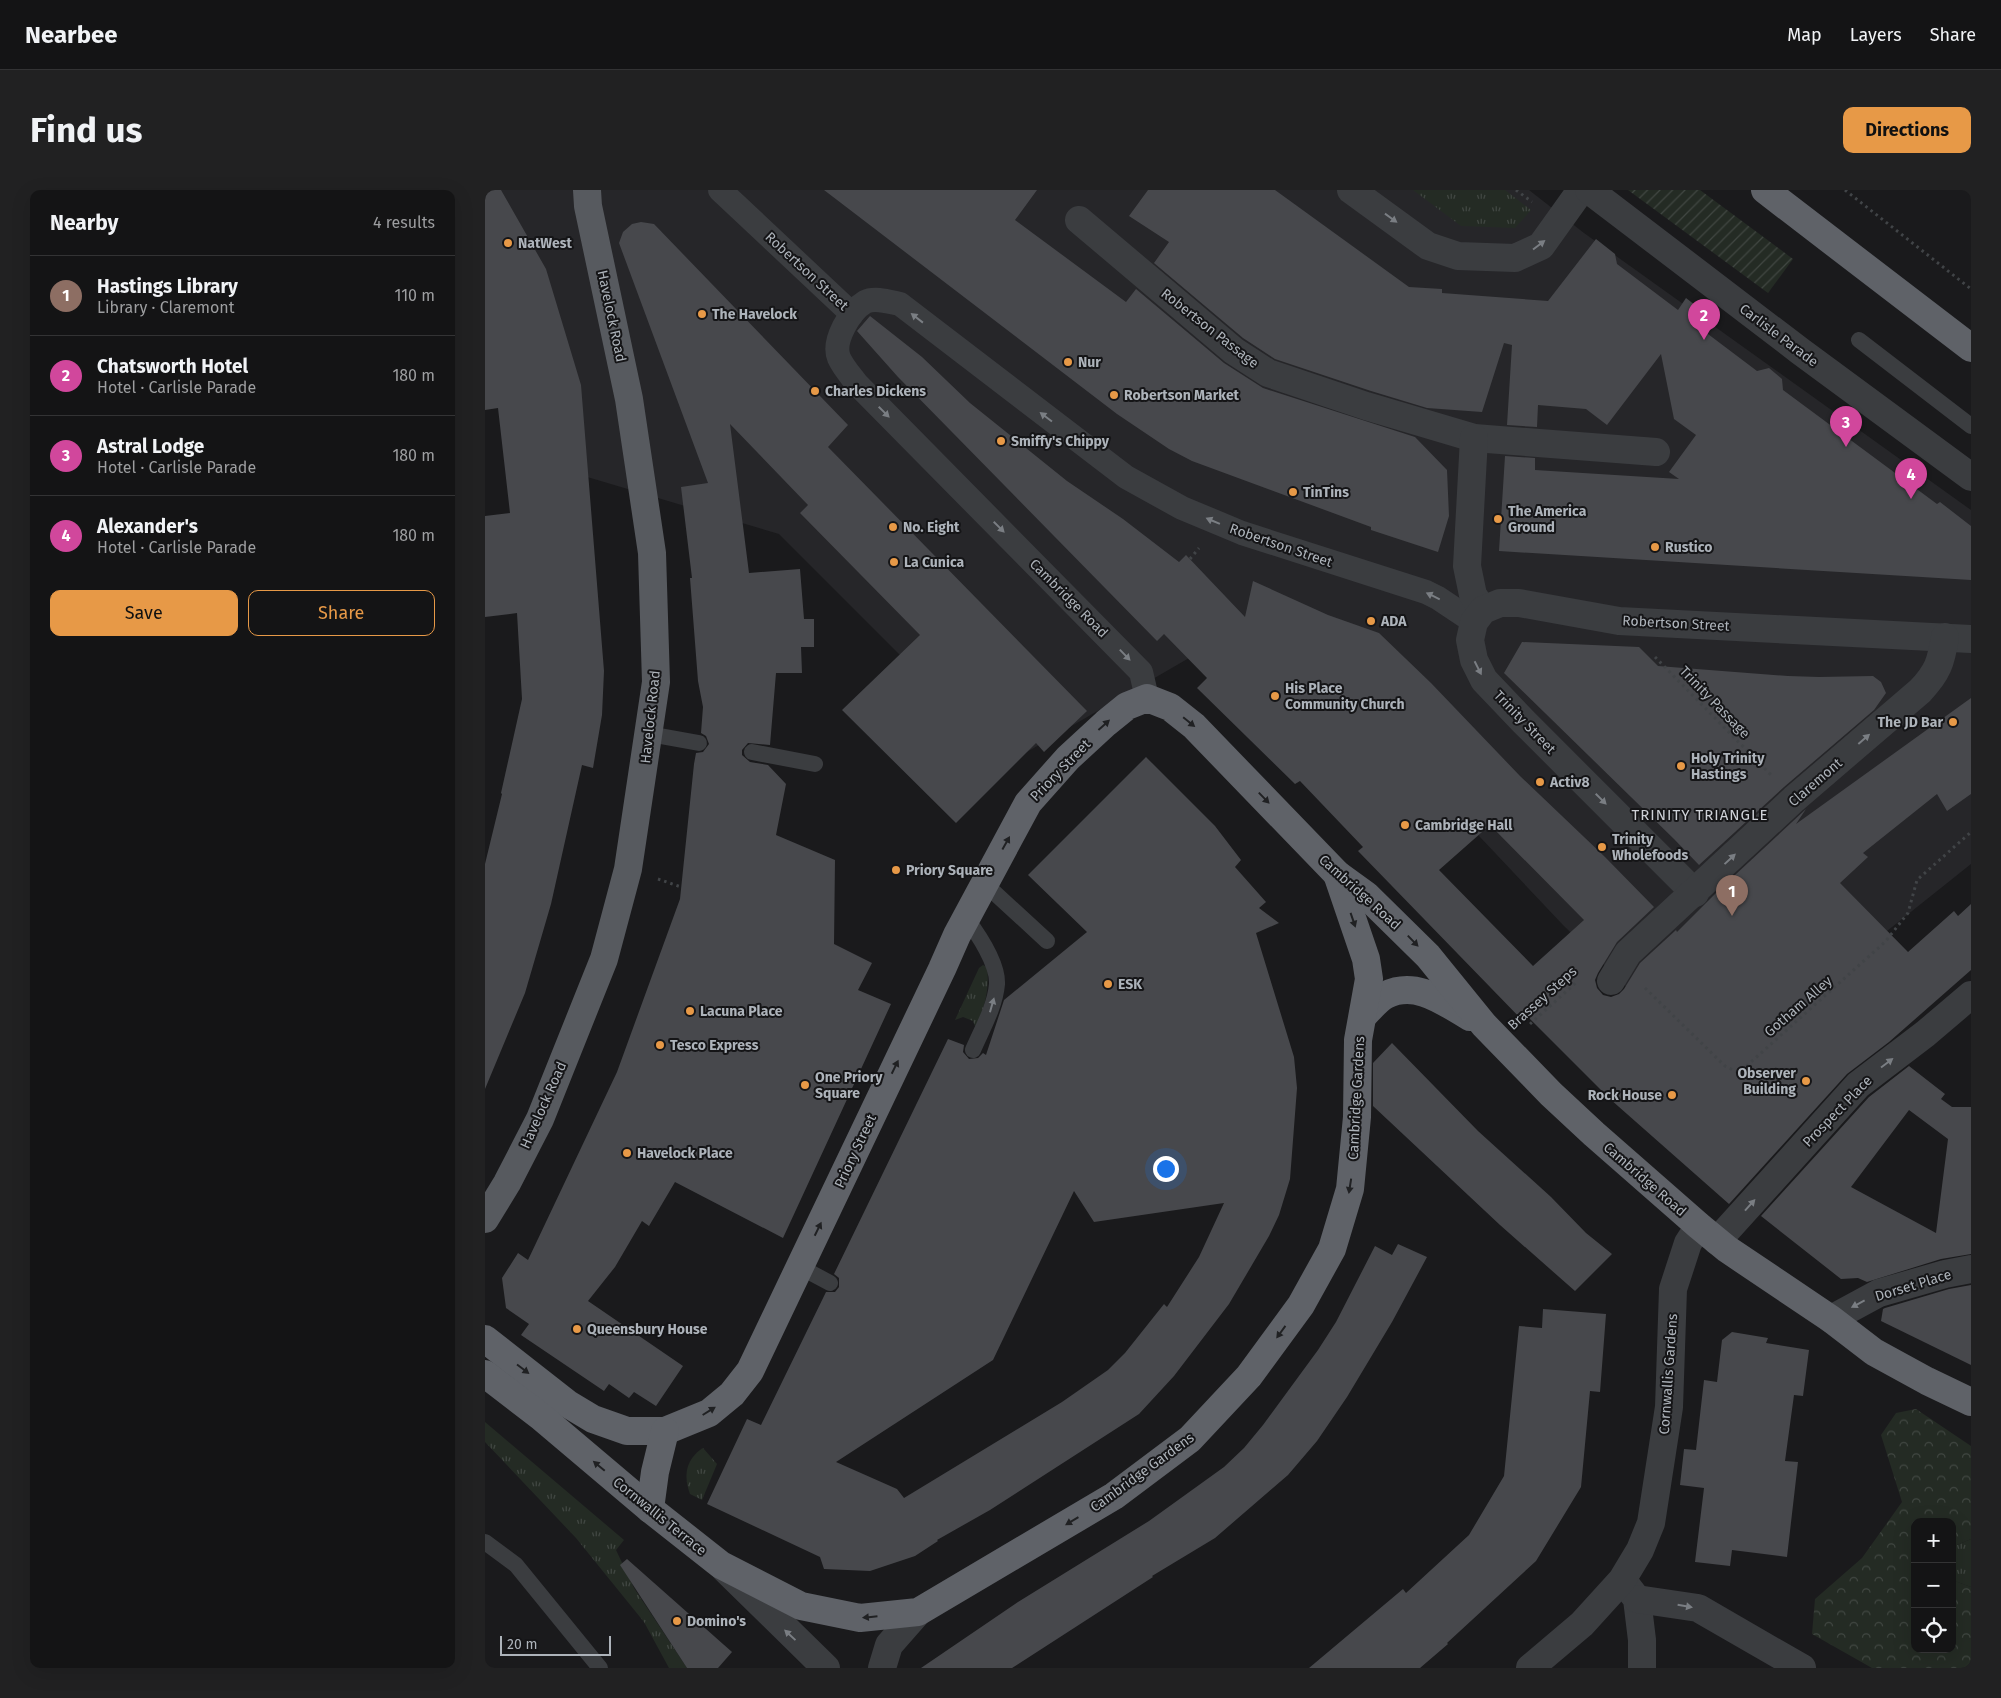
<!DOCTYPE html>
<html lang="en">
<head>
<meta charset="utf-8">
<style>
  :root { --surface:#141415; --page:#212122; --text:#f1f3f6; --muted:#9d9ea0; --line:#333334; --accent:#e79947 }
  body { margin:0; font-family:"Fira Sans",sans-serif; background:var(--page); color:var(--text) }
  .controls { position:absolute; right:15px; bottom:15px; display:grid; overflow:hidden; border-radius:10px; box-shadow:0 5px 20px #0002 }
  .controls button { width:45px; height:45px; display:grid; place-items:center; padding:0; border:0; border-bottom:1px solid var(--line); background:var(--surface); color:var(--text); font:25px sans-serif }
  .scale { position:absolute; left:15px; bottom:12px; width:111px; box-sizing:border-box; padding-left:5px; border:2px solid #adb3ba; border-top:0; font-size:14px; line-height:18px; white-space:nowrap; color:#adb3ba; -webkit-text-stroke:4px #151517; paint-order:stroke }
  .you { position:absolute; left:680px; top:978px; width:18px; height:18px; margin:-12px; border:4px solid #fff; border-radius:50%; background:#1a73e8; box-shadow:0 0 0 8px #1a73e833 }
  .badge { display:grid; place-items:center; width:32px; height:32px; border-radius:50%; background:var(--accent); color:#fff; font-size:16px; font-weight:700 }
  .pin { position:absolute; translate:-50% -41px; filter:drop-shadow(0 1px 2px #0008) }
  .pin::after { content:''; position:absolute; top:26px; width:18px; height:15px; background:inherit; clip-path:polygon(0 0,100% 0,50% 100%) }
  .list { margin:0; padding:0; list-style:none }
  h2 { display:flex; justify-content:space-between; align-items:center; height:65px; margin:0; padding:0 20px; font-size:21px }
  h2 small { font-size:16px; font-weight:400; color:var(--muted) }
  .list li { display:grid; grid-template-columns:32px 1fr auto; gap:15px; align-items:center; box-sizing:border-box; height:80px; padding:0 20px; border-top:1px solid var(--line) }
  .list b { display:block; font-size:19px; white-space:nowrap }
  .list p { margin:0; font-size:16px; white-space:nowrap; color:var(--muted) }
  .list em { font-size:16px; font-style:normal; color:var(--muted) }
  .actions { display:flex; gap:10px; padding:15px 20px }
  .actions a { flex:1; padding:11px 0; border:1px solid var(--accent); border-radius:10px; text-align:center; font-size:18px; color:var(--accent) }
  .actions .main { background:var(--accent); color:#111 }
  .icon { flex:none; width:28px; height:28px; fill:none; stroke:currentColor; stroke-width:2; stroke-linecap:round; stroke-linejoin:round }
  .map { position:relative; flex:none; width:1486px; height:1478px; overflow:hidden; border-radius:10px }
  header { display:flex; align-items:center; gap:30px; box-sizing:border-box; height:70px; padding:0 25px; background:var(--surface); border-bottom:1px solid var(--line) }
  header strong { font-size:24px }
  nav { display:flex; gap:28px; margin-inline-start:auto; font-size:18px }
  .intro { display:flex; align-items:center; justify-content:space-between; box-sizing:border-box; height:120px; padding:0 30px }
  h1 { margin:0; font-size:35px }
  .button { padding:12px 22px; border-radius:10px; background:var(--accent); color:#111; font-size:18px; font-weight:700 }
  main { display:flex; gap:30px; padding:0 30px }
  aside { flex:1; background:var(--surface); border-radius:10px; box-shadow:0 5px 20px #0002 }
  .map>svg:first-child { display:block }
</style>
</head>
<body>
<header>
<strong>Nearbee</strong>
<nav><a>Map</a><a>Layers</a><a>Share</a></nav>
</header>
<div class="intro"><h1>Find us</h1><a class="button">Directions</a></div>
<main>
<aside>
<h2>Nearby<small>4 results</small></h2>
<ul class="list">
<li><span class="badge" style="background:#8d6e63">1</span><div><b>Hastings Library</b><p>Library · Claremont</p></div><em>110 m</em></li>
<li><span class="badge" style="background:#d1479c">2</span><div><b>Chatsworth Hotel</b><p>Hotel · Carlisle Parade</p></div><em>180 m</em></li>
<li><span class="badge" style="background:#d1479c">3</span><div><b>Astral Lodge</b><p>Hotel · Carlisle Parade</p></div><em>180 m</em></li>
<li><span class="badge" style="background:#d1479c">4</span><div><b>Alexander's</b><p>Hotel · Carlisle Parade</p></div><em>180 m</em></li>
</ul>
<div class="actions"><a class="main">Save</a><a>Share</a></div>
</aside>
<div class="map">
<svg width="1486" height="1478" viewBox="0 0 1486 1478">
  <defs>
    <pattern id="grass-tufts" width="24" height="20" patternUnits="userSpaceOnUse" patternTransform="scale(1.25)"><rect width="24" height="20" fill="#242b24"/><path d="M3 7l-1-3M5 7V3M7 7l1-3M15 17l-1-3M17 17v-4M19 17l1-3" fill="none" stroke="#414742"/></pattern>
    <pattern id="forest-crowns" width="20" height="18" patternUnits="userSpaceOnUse" patternTransform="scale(1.25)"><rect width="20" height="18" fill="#242b24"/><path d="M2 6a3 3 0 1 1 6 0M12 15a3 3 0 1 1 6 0" fill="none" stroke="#414742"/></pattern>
    <pattern id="garden-furrows" width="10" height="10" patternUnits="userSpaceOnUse" patternTransform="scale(1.25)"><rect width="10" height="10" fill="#242b24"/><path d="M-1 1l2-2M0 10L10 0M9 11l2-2" fill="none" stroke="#414742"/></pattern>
  </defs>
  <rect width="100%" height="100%" fill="#1a1a1c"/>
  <path fill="#262629" d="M0 0H1044L1099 43 1486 320V674L1402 741 1236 889 1078 735 995 647 876 504 780 424 523 573 294 344 62 275Z"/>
  <g fill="url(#grass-tufts)">
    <path d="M928 0H1020L1046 20 1030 38 976 36Z"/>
    <path d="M498 775 502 777C505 800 499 818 491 839L488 831 478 827 470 830 494 778Z"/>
    <path d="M0 1232 139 1350 131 1360 149 1398 202 1478H184L159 1432 91 1348 0 1252Z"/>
    <path d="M218 1258 232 1274 217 1310 205 1304C198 1285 201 1269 218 1258Z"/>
    <path d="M1486 1349V1397L1467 1390V1357Z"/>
  </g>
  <path fill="url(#forest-crowns)" d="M1431 1219 1486 1256V1349L1467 1357V1332H1430V1459H1467V1390L1486 1397V1478H1387L1327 1444 1330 1409 1377 1368 1417 1312 1396 1245 1411 1223Z"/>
  <path fill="url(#garden-furrows)" d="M1143 0H1215L1308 69 1283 103Z"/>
  <g fill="#47484c" fill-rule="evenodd">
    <path d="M0 0H16L61 79 96 195 119 481 117 525 108 578 97 575 66 714 40 803 0 899V674L17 604 16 603 37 509 32 423 0 427V326L25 323 13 218 0 220Z"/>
    <path d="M339 0H552L530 30 641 112 651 99 739 173 778 198 930 247 962 280 964 326 953 362 886 340V337L707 271 684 259 632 224Z"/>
    <path d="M663 0H790L924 97 957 99V103L1063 111 1111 49 1130 64 1132 74 1193 120 1201 108 1224 126 1215 138 1272 181 1284 178 1297 189 1298 200 1452 314 1455 312 1486 336V390L1014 361 1020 266 1050 268V280L1194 289 1184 282 1211 245 1189 229 1176 164 1122 235 1101 219 1053 215 1052 237 1022 235 1027 155 1019 153 997 222 942 218 886 201 790 169 758 148 669 73 684 52 644 26Z"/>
    <path d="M156 32 169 34 363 235 343 257 602 521 559 562 551 553 471 633 357 520 435 445 315 323 323 315 245 234 264 383 315 379 319 429H329V457H316L317 483H291L285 555 263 553 257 560V565L265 572 283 575 301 594 291 645 350 670 349 754 387 773 373 800 406 814 298 1048 190 992 164 1036 157 1031 130 1077 103 1111 198 1176 171 1216 149 1202 144 1208 124 1194 119 1201 36 1145 44 1134 21 1118 17 1088 33 1063 43 1070 132 882 195 709 209 574 211 563 218 562 224 554 221 546 216 543 218 517 213 491 205 388H207L196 297 223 293 134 53 138 42 147 34Z"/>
    <path d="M385 126 437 167 485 213 582 291 638 329 694 372 701 365 760 427 768 391 843 425 894 443 946 493 1035 586 1120 667 1169 717 1132 752 1113 783 1110 790 1112 798 1118 805 1126 807 1134 804 1139 799 1155 773 1191 740 1192 742 1236 698 1321 619 1311 634 1486 508V604L1462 621 1452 604 1378 663 1383 667 1355 693 1423 762 1469 721 1473 726 1486 714V780L1404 852 1362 884 1244 1014 1125 909 1044 828 1039 832 873 661 878 657 815 591 810 594 712 498 722 488 679 444 672 451 413 187 372 141ZM1005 635 1099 730 1048 776 954 680Z"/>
    <path d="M1037 452 1154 457 1173 476 1303 486 1334 487 1388 486 1396 492 1401 503 1389 520 1299 597 1214 675 1189 649 1019 483Z"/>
    <path d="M661 567 730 636 756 670 750 677 781 712 774 718 794 733 771 743 809 867 812 898 805 989 794 1025 784 1046 744 1114 689 1186 654 1224 505 1320 452 1350 453 1351 430 1366 385 1381 339 1379 335 1367 222 1314 262 1229 276 1235 341 1102H350L354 1097V1088L349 1084 463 849 479 855 478 862 484 869 493 868 498 863 501 865 519 810 602 742 543 685ZM589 1001 609 1032 739 1013 714 1067 682 1117 679 1114 640 1163 623 1180 577 1212 419 1308 412 1299 351 1272 508 1170Z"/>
    <path d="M907 853 993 941 1066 1007 1101 1043 1127 1064 1090 1101 1015 1035 888 916V873Z"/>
    <path d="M1424 876 1460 904 1456 909 1467 917H1486V1064L1456 1069 1382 1092 1373 1088 1356 1089 1276 1026 1384 907ZM1424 920 1463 949 1451 1043 1366 997Z"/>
    <path d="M913 1054 942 1067 907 1132 862 1207 832 1251 803 1285 730 1348 667 1386 668 1387 527 1478H436L533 1412 664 1331 739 1277 759 1258 778 1235 833 1160 851 1132 890 1056 907 1065Z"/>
    <path d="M1486 1095V1175L1396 1131 1398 1119 1400 1118 1464 1099Z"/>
    <path d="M1058 1119 1121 1124 1115 1202 1105 1201 1096 1297 1051 1371 962 1453 963 1454 935 1478H824L918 1399 921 1403 984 1345 1019 1286 1034 1136 1057 1138Z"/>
    <path d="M1247 1142 1283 1148 1281 1153 1324 1160 1318 1206 1309 1205 1300 1271 1313 1272 1302 1367 1247 1360 1245 1376 1210 1372 1219 1298 1195 1295 1199 1259 1211 1260 1219 1190 1232 1192 1237 1150Z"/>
    <path d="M142 1369 247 1462 233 1478H202L135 1375Z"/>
  </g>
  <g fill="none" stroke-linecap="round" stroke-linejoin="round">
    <g stroke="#414447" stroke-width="3" stroke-dasharray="2.5 4" stroke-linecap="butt">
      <path d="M1031 0 1047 12"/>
      <path d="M1360 0 1486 99"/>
      <path d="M705 369 714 358"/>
      <path d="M1170 467 1286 585"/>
      <path d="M173 689 196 697"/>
      <path d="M1160 798 1240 876 1252 882 1257 880 1400 752 1423 723 1432 690 1486 642"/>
      <path d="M1045 834 1093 791"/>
    </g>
    <g stroke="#3b3d40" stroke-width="16">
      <path d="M1374 150 1486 236"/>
      <path d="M164 544 214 553"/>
      <path d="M267 562 330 574"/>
      <path d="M499 693 562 751"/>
      <path d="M481 728C493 744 513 774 512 794 510 817 497 839 488 860"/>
      <path d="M315 1077 345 1093"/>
      <path d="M0 1352 31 1375 115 1478"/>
    </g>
    <g stroke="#3b3d40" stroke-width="24">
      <path d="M235 0 367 124"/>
      <path d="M662 508 656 482 372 194C366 186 358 177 354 168 347 151 365 121 380 112 390 107 405 112 415 114L641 287 697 318 757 343 941 402 953 408 989 432"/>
    </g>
    <g stroke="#3b3d40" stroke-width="28">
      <path d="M866 0 943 56 973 66 1030 68 1056 56 1096 0"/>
      <path d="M1104 0 1315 161 1486 287"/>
      <path d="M594 30 749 161 783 183 881 216 989 248 1171 262"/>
      <path d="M989 248 982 376 988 405 998 420"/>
      <path d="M1210 703 1039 532 999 490 989 470 985 450 989 432 998 420 1015 413H1034L1134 431 1486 449"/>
      <path d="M1126 791 1143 763 1309 609 1435 501C1453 482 1456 472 1460 447"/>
      <path d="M1232 1051 1373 895 1440 844 1486 805"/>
      <path d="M1346 1129 1394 1103 1460 1084 1486 1079"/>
      <path d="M1142 1396 1152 1409 1157 1450V1478"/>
      <path d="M1152 1409 1213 1418 1317 1478"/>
    </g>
    <g stroke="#3b3d40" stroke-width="28">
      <path d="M240 1379 341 1478"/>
      <path d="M397 1478 404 1455 433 1422"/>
      <path d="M1045 1478 1097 1434 1137 1390 1155 1360 1166 1333 1184 1217 1188 1099 1203 1053 1214 1036"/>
    </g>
    <path stroke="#575a5f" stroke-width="28" d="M0 1029 22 993 55 929 119 769 143 679 171 492 167 363 144 209 103 16 102 0"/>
    <g stroke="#5f6268" stroke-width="28">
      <path d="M1280 0 1486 158"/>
      <path d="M878 826C885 819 893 809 901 805 931 790 959 812 985 827"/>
      <path d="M0 1149 83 1214 108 1229 142 1241H180L224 1223 247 1204 265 1181 457 779 472 745 543 613 583 568 621 533 642 516 662 508 685 517 709 536 852 684 881 705 943 766 999 835 1066 904 1109 944 1214 1036 1242 1059 1346 1129 1389 1162 1442 1191 1486 1212"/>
      <path d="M0 1184 55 1226 165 1319 236 1375 316 1416 375 1428 433 1422 629 1306 705 1249 764 1186 816 1115 847 1059 865 999 872 927 873 850 884 789 881 769 852 684"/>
      <path d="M165 1319 170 1282 180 1241"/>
    </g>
  </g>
  <defs><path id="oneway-solid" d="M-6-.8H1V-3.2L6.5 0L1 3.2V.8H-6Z" transform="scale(1.25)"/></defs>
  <g fill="#7a7e83">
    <use href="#oneway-solid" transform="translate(906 28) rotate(36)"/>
    <use href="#oneway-solid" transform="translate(1054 55) rotate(-37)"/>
    <use href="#oneway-solid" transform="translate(432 128) rotate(-142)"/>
    <use href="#oneway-solid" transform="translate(399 222) rotate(45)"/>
    <use href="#oneway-solid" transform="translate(561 227) rotate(-143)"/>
    <use href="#oneway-solid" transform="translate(728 331) rotate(-157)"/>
    <use href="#oneway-solid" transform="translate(514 337) rotate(45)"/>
    <use href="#oneway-solid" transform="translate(948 406) rotate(-154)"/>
    <use href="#oneway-solid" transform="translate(640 465) rotate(46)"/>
    <use href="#oneway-solid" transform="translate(993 478) rotate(63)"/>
    <use href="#oneway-solid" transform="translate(1379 549) rotate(-41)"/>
    <use href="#oneway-solid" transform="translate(1116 609) rotate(45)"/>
    <use href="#oneway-solid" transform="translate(1245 669) rotate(-43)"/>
    <use href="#oneway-solid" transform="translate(507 815) rotate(-74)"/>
    <use href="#oneway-solid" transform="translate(1402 873) rotate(-37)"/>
    <use href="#oneway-solid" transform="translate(1265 1015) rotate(-48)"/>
    <use href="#oneway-solid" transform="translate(1373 1114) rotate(152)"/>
    <use href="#oneway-solid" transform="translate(1200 1416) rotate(10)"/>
    <use href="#oneway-solid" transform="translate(305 1445) rotate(-137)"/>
  </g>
  <g fill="#202123">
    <use href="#oneway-solid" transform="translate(704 532) rotate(39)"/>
    <use href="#oneway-solid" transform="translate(619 535) rotate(-42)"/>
    <use href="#oneway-solid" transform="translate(779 608) rotate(46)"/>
    <use href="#oneway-solid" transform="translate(521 653) rotate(-61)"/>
    <use href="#oneway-solid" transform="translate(868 730) rotate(71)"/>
    <use href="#oneway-solid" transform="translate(928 751) rotate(46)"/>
    <use href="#oneway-solid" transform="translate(410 877) rotate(-64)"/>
    <use href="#oneway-solid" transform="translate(865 996) rotate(99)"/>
    <use href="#oneway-solid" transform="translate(333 1039) rotate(-64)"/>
    <use href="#oneway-solid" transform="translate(796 1142) rotate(126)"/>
    <use href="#oneway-solid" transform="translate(38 1179) rotate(37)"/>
    <use href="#oneway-solid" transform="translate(224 1221) rotate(-32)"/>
    <use href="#oneway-solid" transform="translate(114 1276) rotate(-140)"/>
    <use href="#oneway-solid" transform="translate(587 1331) rotate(149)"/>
    <use href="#oneway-solid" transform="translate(385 1427) rotate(174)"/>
  </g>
  <g fill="#e79947" stroke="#151517" stroke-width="2">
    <circle cx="23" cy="53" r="5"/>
    <circle cx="217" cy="124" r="5"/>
    <circle cx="583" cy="172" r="5"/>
    <circle cx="330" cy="201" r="5"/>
    <circle cx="629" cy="205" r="5"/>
    <circle cx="516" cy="251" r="5"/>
    <circle cx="808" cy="302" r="5"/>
    <circle cx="1013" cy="329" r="5"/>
    <circle cx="408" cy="337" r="5"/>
    <circle cx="1170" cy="357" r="5"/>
    <circle cx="409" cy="372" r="5"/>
    <circle cx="886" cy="431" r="5"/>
    <circle cx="790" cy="506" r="5"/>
    <circle cx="1468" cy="532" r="5"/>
    <circle cx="1196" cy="576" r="5"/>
    <circle cx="1055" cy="592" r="5"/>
    <circle cx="920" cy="635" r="5"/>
    <circle cx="1117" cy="657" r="5"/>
    <circle cx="411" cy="680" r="5"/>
    <circle cx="623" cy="794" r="5"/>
    <circle cx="205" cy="821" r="5"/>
    <circle cx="175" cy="855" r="5"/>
    <circle cx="1321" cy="891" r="5"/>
    <circle cx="320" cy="895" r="5"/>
    <circle cx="1187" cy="905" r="5"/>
    <circle cx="142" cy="963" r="5"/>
    <circle cx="92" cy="1139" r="5"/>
    <circle cx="192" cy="1431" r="5"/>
  </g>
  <g text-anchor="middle" stroke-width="4" stroke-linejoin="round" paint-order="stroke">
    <g font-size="14" font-weight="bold" fill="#adb3ba" stroke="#151517" text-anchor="start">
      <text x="33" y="58">NatWest</text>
      <text x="227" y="129">The Havelock</text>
      <text x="593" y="177">Nur</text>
      <text x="340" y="206">Charles Dickens</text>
      <text x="639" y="210">Robertson Market</text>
      <text x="526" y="256">Smiffy's Chippy</text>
      <text x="818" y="307">TinTins</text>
      <text x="1023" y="326">The America<tspan x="1023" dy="16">Ground</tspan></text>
      <text x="418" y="342">No. Eight</text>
      <text x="1180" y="362">Rustico</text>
      <text x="419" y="377">La Cunica</text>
      <text x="896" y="436">ADA</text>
      <text x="800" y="503">His Place<tspan x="800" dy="16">Community Church</tspan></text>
      <text x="1458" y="537" text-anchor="end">The JD Bar</text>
      <text x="1206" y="573">Holy Trinity<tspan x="1206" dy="16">Hastings</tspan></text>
      <text x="1065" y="597">Activ8</text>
      <text x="930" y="640">Cambridge Hall</text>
      <text x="1127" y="654">Trinity<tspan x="1127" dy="16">Wholefoods</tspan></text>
      <text x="421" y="685">Priory Square</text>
      <text x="633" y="799">ESK</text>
      <text x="215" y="826">Lacuna Place</text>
      <text x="185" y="860">Tesco Express</text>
      <text x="1311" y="888" text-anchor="end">Observer<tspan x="1311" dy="16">Building</tspan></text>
      <text x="330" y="892">One Priory<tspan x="330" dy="16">Square</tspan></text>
      <text x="1177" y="910" text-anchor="end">Rock House</text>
      <text x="152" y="968">Havelock Place</text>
      <text x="102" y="1144">Queensbury House</text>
      <text x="202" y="1436">Domino's</text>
    </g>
    <g font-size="14" fill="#adb3ba" stroke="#151517">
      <text transform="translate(322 81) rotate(43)" y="5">Robertson Street</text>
      <text transform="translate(127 126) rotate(78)" y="5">Havelock Road</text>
      <text transform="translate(725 138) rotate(38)" y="5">Robertson Passage</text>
      <text transform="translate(1294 145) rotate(37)" y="5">Carlisle Parade</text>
      <text transform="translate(796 355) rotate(19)" y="5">Robertson Street</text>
      <text transform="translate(584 408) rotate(45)" y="5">Cambridge Road</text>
      <text transform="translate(1191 433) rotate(3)" y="5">Robertson Street</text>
      <text transform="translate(1230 512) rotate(46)" y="5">Trinity Passage</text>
      <text transform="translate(165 527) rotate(-84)" y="5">Havelock Road</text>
      <text transform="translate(1040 532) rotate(46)" y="5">Trinity Street</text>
      <text transform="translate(575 580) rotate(-46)" y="5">Priory Street</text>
      <text transform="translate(1330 592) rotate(-41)" y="5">Claremont</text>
      <text transform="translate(875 702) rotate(42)" y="5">Cambridge Road</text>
      <text transform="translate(1057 808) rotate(-42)" y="5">Brassey Steps</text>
      <text transform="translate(1313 816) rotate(-41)" y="5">Gotham Alley</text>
      <text transform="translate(871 908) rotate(-87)" y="5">Cambridge Gardens</text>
      <text transform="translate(58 915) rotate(-66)" y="5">Havelock Road</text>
      <text transform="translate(1352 921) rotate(-46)" y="5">Prospect Place</text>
      <text transform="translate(370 961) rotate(-65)" y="5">Priory Street</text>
      <text transform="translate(1160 989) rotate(41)" y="5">Cambridge Road</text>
      <text transform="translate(1428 1095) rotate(-17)" y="5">Dorset Place</text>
      <text transform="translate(1183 1184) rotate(-86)" y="5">Cornwallis Gardens</text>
      <text transform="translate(657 1282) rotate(-36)" y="5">Cambridge Gardens</text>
      <text transform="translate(175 1326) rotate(39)" y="5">Cornwallis Terrace</text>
    </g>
    <g font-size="15" letter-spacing="1" fill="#ced1d7" stroke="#151517">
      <text x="1215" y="630">TRINITY TRIANGLE</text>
    </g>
  </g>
</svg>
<div class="controls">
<button>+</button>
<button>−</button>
<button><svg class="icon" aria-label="locate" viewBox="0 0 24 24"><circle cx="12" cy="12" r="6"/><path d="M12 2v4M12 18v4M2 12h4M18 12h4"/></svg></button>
</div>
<div class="scale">20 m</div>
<div class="you"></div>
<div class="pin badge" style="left:1247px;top:726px;background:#8d6e63">1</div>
<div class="pin badge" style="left:1219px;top:150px;background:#d1479c">2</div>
<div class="pin badge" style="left:1361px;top:257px;background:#d1479c">3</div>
<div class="pin badge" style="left:1426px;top:309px;background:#d1479c">4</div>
</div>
</main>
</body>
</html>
